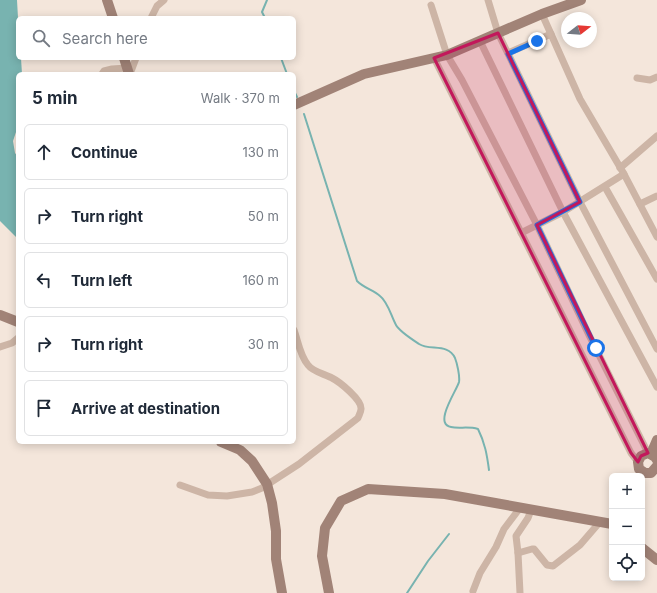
<!DOCTYPE html>
<html lang="en">
<head>
<meta charset="utf-8">
<style>
  :root { --surface:#fff; --page:#f6f6f7; --text:#1f2937; --muted:#747a83; --line:#e0e1e3 }
  body { margin:0; font-family:Inter,sans-serif; background:var(--page); color:var(--text) }
  .controls { position:absolute; right:12px; bottom:12px; display:grid; overflow:hidden; border-radius:6px; box-shadow:0 2px 10px #0003 }
  .controls button { width:36px; height:36px; display:grid; place-items:center; padding:0; border:0; border-bottom:1px solid var(--line); background:var(--surface); color:var(--text); font:20px sans-serif }
  .compass { position:absolute; left:561px; top:12px; width:36px; height:36px; border-radius:50%; background:var(--surface); box-shadow:0 2px 10px #0003; rotate:73deg }
  .stop { position:absolute; width:12px; height:12px; margin:-9px; border:3px solid #1a73e8; border-radius:50%; background:#fff }
  .stop.end { background:#1a73e8; border-color:#fff; box-shadow:0 1px 4px #0008 }
  .list { margin:0; padding:0; list-style:none }
  h2 { display:flex; justify-content:space-between; align-items:center; height:52px; margin:0; padding:0 16px; font-size:17px }
  h2 small { font-size:13px; font-weight:400; color:var(--muted) }
  .list li { display:grid; grid-template-columns:26px 1fr auto; gap:12px; align-items:center; box-sizing:border-box; height:56px; margin:0 8px 8px; padding:0 8px; border:1px solid var(--line); border-radius:6px }
  .list b { display:block; font-size:15px; white-space:nowrap }
  .list em { font-size:13px; font-style:normal; color:var(--muted) }
  .icon { flex:none; width:22px; height:22px; fill:none; stroke:currentColor; stroke-width:2; stroke-linecap:round; stroke-linejoin:round }
  .map { position:relative; flex:none; width:657px; height:593px; overflow:hidden }
  .search { position:absolute; background:var(--surface); box-shadow:0 2px 10px #0003; left:16px; top:16px; width:280px; height:44px; display:flex; align-items:center; gap:10px; box-sizing:border-box; padding:0 14px; border-radius:6px; color:var(--muted); font-size:15px }
  .panel { position:absolute; background:var(--surface); box-shadow:0 2px 10px #0003; left:16px; top:72px; width:280px; height:372px; border-radius:6px }
  .map>svg:first-child { display:block }
</style>
</head>
<body>
<div class="map">
<svg width="657" height="593" viewBox="0 0 657 593">
  <rect width="100%" height="100%" fill="#f4e6db"/>
  <path fill="#78b3b0" d="M0 0H17L18 18V58H21L22 74H18V126L13 141 15 153 18 157V239L0 221Z"/>
  <g fill="none" stroke-linecap="round" stroke-linejoin="round">
    <g stroke="#78b3b0" stroke-width="2">
      <path d="M265 18 262 12 267 0"/>
      <path d="M281 58 287 74"/>
      <path d="M294 91 297 97"/>
      <path d="M304 114 357 281C364 288 373 290 380 296 388 302 391 316 396 325 399 331 413 340 419 344 430 351 448 343 455 358 457 363 460 376 459 382 457 390 433 424 451 427 459 429 468 426 478 429 485 443 487 455 489 470"/>
      <path d="M407 593 428 561 449 534"/>
    </g>
    <g stroke="#cdb5a6" stroke-width="7">
      <path d="M488 0 498 33 580 202 657 349"/>
      <path d="M431 5 447 55 462 80 537 225 589 335 648 453"/>
      <path d="M542 14 580 99 624 174 657 237"/>
      <path d="M151 18 157 6 164 0"/>
      <path d="M480 41 563 212 657 387"/>
      <path d="M508 53 551 34"/>
      <path d="M434 58 631 453 638 462"/>
      <path d="M102 74 104 71 112 69 127 68"/>
      <path d="M130 74 136 58"/>
      <path d="M637 78 650 80 657 77"/>
      <path d="M620 168 657 136"/>
      <path d="M605 187 657 279"/>
      <path d="M640 204 657 196"/>
      <path d="M521 233 563 212 624 174"/>
      <path d="M0 347 12 343 18 338"/>
      <path d="M180 485 208 495 227 496 252 492 262 488 299 464 358 418C359 415 361 412 361 409 362 400 340 382 332 378 325 374 313 372 308 365 300 356 298 341 294 330"/>
      <path d="M518 553 532 549H534L547 565 553 566 580 545 599 523"/>
      <path d="M473 591 480 573 496 547 504 529 520 508"/>
      <path d="M520 593 518 553 516 536 528 518 531 510"/>
    </g>
    <g stroke="#a18377" stroke-width="10">
      <path d="M107 0 113 18"/>
      <path d="M124 58 129 74"/>
      <path d="M294 105 364 74 447 55 542 14 581 0"/>
      <path d="M0 315 18 322"/>
      <path d="M221 442 240 450 252 461 267 484 272 503 276 531V559L282 593"/>
      <path d="M651 454 657 440"/>
      <path d="M657 460 655 457 648 453 641 456 638 462 639 469 645 473H651L657 466"/>
      <path d="M642 548 657 560"/>
      <path d="M329 593 322 556 325 528 341 501 368 489 445 494 612 524"/>
    </g>
  </g>
  <g fill="none" stroke-linecap="round" stroke-linejoin="round">
    <path stroke="#1a73e8" stroke-width="5" d="M537 41 508 54 580 202 537 225 596 348"/>
  </g>
  <path fill="#c2185b" fill-opacity="0.2" stroke="#c2185b" stroke-width="3" stroke-linejoin="round" d="M498 33 580 202 537 225 648 453 641 456 638 462 631 453 434 58Z"/>
</svg>
<div class="controls">
<button>+</button>
<button>−</button>
<button><svg class="icon" aria-label="locate" viewBox="0 0 24 24"><circle cx="12" cy="12" r="6"/><path d="M12 2v4M12 18v4M2 12h4M18 12h4"/></svg></button>
</div>
<svg class="compass" viewBox="-18 -18 36 36"><path d="M0-13l5 13h-10z" fill="#e53935"/><path d="M0 13l5-13h-10z" fill="#747a83"/></svg>
<div class="stop" style="left:596px;top:348px"></div>
<div class="stop end" style="left:537px;top:41px"></div>
<div class="search"><svg class="icon" aria-label="search" viewBox="0 0 24 24"><circle cx="10" cy="10" r="6"/><path d="M15 15l6 6"/></svg>Search here</div>
<section class="panel">
<h2>5 min<small>Walk · 370 m</small></h2>
<ul class="list">
<li><svg class="icon" aria-label="ahead" viewBox="0 0 24 24"><path d="M12 20V5M6 11l6-6 6 6"/></svg><div><b>Continue</b></div><em>130 m</em></li>
<li><svg class="icon" aria-label="right" viewBox="0 0 24 24"><path d="M7 20v-9h11M14 6l5 5-5 5"/></svg><div><b>Turn right</b></div><em>50 m</em></li>
<li><svg class="icon" aria-label="left" viewBox="0 0 24 24"><path d="M17 20v-9H6M10 6l-5 5 5 5"/></svg><div><b>Turn left</b></div><em>160 m</em></li>
<li><svg class="icon" aria-label="right" viewBox="0 0 24 24"><path d="M7 20v-9h11M14 6l5 5-5 5"/></svg><div><b>Turn right</b></div><em>30 m</em></li>
<li><svg class="icon" aria-label="arrive" viewBox="0 0 24 24"><path d="M6 21V4h12l-3 4 3 4H6"/></svg><div><b>Arrive at destination</b></div></li>
</ul>
</section>
</div>
</body>
</html>
